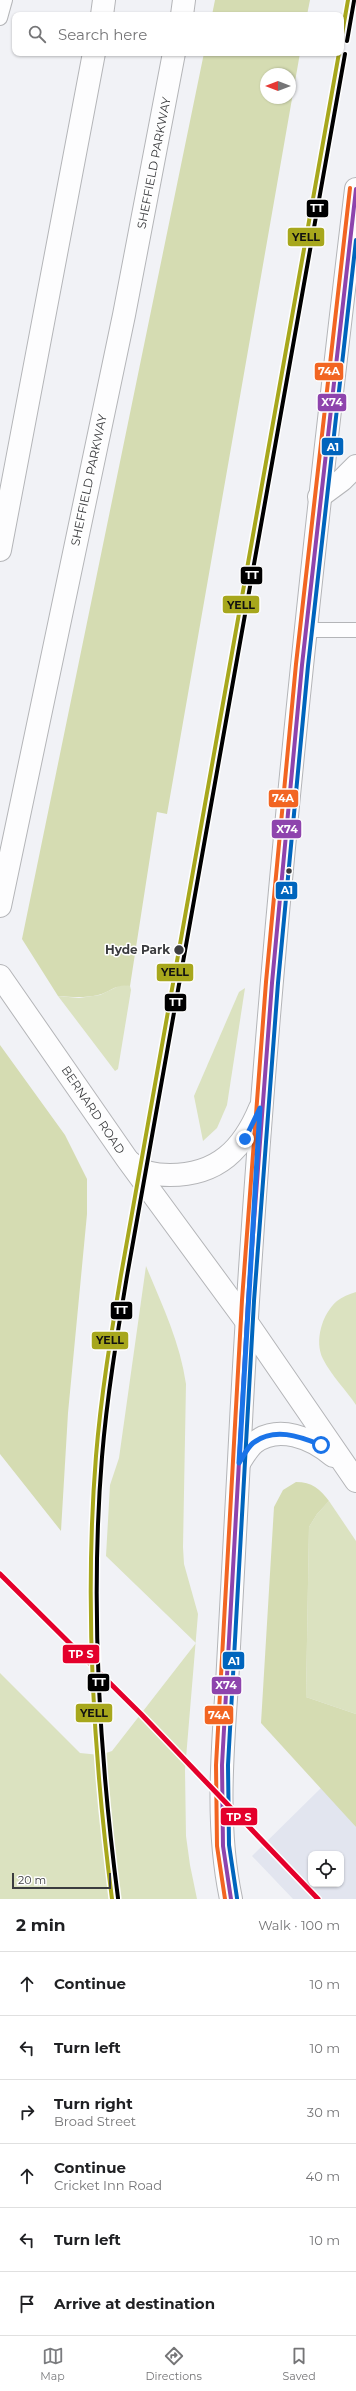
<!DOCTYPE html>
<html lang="en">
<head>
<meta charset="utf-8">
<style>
  :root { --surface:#fff; --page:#f6f6f6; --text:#202124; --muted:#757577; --line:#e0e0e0; --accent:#7b7c7f }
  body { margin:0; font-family:Montserrat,sans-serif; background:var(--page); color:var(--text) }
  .controls { position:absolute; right:12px; bottom:12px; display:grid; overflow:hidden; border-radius:8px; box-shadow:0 1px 3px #0004 }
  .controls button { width:36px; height:36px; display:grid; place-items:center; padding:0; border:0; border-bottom:1px solid var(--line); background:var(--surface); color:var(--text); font:20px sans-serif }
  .compass { position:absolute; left:260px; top:68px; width:36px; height:36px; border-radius:50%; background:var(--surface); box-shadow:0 1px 3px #0004; rotate:270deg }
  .scale { position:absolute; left:12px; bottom:10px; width:99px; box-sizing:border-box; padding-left:4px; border:2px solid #3b3c3f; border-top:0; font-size:11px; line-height:14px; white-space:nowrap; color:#3b3c3f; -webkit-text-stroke:3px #fefefe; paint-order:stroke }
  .stop { position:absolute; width:12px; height:12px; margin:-9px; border:3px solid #1a73e8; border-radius:50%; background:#fff }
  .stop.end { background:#1a73e8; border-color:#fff; box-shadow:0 1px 4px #0008 }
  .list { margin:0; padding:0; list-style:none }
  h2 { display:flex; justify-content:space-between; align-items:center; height:52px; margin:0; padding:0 16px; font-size:17px }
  h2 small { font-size:13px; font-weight:400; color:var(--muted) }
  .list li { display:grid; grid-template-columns:26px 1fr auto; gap:12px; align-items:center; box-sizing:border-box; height:64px; padding:0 16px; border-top:1px solid var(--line) }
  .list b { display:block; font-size:15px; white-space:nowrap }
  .list p { margin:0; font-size:13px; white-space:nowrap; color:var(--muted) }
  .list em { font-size:13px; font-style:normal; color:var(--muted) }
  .icon { flex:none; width:22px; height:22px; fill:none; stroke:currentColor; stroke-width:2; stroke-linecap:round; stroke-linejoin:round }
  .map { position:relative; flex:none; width:356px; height:1899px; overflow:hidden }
  .search { position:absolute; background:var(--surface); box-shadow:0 1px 3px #0004; left:12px; right:12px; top:12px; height:44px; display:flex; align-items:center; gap:10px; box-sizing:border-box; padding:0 14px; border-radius:8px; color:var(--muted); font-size:15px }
  .sheet { height:436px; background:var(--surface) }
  nav { display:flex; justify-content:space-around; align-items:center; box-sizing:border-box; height:56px; border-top:1px solid var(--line); background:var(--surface); font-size:11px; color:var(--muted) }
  nav a { display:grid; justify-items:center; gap:2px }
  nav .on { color:var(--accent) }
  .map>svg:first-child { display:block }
</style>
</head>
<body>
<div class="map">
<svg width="356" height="1899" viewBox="0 0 356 1899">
  <rect width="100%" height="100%" fill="#f1f2f6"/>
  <path fill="#e2e5ef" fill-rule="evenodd" d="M322 1787 356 1827V1899H293L252 1856ZM311 1854H341V1884H311Z"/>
  <g fill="#dbe2c0">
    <path d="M123 984 130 986 131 990 118 1069 115 1071 58 996 79 998 100 995Z"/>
    <path d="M245 988 227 1105 217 1128 203 1141 194 1096 239 992Z"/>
    <path d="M146 1266C162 1305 180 1342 186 1384L183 1547 184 1564 198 1614 185 1770 186 1836 190 1865 197 1899H0V1673L80 1753 100 1755 112 1751 196 1643 106 1556 110 1485 119 1458Z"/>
    <path d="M356 1292V1405C346 1390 331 1375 323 1359 314 1341 322 1314 337 1301 342 1297 349 1294 356 1292Z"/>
    <path d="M329 1501 356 1541V1714L306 1697 309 1527 317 1514Z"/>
  </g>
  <g fill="#d5dcb2" fill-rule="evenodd">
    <path d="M215 0H310L307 15H212Z"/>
    <path d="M204 53H300L167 814 157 812 130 986C117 983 110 992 98 995 85 998 72 997 58 996L22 939ZM266 74H290V98H266Z"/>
    <path d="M0 1045 65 1135 87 1179V1214L68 1413 61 1531 0 1454Z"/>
    <path d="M296 1482C312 1482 320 1489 329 1501L317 1514 309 1527 306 1697 356 1714V1827L261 1723 274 1507 283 1490Z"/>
  </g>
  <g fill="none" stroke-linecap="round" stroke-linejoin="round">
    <g stroke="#b4b5b8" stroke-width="16">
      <g id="service">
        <path d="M0 18 5 0"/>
        <path d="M305 630H356"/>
      </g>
    </g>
    <g stroke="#b4b5b8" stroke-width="24">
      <path id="minor" d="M319 497 342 480 356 466"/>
    </g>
    <g stroke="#b4b5b8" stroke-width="24">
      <path id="tertiary" d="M231 1899C216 1828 222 1756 227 1684 231 1610 235 1535 239 1460 260 1035 305 612 356 189"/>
    </g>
    <g stroke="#b4b5b8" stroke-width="24">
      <g id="secondary">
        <path d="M0 976 127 1159 246 1321 356 1481"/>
        <path d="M130 1162C142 1173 155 1175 170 1175 218 1175 243 1149 260 1108"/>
        <path d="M239 1463C243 1457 248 1448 254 1443 278 1424 312 1438 333 1456"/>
      </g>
    </g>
    <g stroke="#b4b5b8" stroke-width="24">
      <g id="trunk">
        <path d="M102 15 104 0"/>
        <path d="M182 15 184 0"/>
        <path d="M0 550 94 53"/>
        <path d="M0 906 124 315 174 53"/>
      </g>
    </g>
    <use href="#service" stroke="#fdfdfe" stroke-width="14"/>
    <use href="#minor" stroke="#fdfdfe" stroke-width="22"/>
    <use href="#tertiary" stroke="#fdfdfe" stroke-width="22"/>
    <use href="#secondary" stroke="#fdfdfe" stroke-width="22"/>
    <use href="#trunk" stroke="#fdfdfe" stroke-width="22"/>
    <g stroke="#fefefe" stroke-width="7">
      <path id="bus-1" d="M231 1899 223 1846 222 1765 248 1301 272 983 302 665 356 189"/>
    </g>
    <g stroke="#fefefe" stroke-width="7">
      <path id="bus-2" d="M237 1898 229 1845 228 1765 254 1301 278 983 308 666 356 240"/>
    </g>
    <g stroke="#fefefe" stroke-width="7">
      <path id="bus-3" d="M225 1899 217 1846 216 1765 242 1300 266 982 296 664 350 188"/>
    </g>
    <use href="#bus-1" stroke="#8e44ad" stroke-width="4"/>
    <use href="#bus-2" stroke="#0065bd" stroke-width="4"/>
    <use href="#bus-3" stroke="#f26522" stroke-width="4"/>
    <g stroke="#fefefe" stroke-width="8">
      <path id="rail-1" d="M0 1574 141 1714 318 1899"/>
    </g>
    <use href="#rail-1" stroke="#e4002b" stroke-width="5"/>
    <g stroke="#fefefe" stroke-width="7">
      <g id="tram-1">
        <path d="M341 40 348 0"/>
        <path d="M112 1899C93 1752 84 1604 96 1456 101 1395 111 1335 121 1275L339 53"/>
      </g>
    </g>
    <g stroke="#fefefe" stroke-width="7">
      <g id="tram-2">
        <path d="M347 41 354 1"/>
        <path d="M118 1898C99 1752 90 1604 102 1457 107 1396 117 1336 127 1276L345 54"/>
      </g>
    </g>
    <use href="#tram-1" stroke="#a7a71c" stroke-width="4"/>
    <use href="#tram-2" stroke="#000" stroke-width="4"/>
  </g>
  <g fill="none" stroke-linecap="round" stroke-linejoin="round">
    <path stroke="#1a73e8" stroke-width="5" d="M245 1139 260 1108 239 1463C243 1457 247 1448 253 1443 274 1427 299 1436 321 1445"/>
  </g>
  <g fill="#3b3c3f" stroke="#fefefe" stroke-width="1.5">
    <circle cx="289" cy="871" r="3.5"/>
    <circle cx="179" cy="950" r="5.5"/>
  </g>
  <g text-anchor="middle" stroke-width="3" stroke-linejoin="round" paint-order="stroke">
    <g font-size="12" fill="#3b3c3f" stroke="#fefefe">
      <text transform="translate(154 163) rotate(-79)" y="4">SHEFFIELD PARKWAY</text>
      <text transform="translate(89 480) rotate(-78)" y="4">SHEFFIELD PARKWAY</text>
      <text transform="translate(93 1110) rotate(56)" y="4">BERNARD ROAD</text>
    </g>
    <g font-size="12" font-weight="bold" fill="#3b3c3f" stroke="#fefefe" text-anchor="end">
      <text x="170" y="954">Hyde Park</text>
    </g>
  </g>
  <g stroke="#fefefe" stroke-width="1.5">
    <rect x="306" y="199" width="23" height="19" rx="4" fill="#000"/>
    <rect x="287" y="227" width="38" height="20" rx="4" fill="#a7a71c"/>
    <rect x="314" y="362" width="30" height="19" rx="4" fill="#f26522"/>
    <rect x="317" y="393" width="30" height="19" rx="4" fill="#8e44ad"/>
    <rect x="321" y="437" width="23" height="19" rx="4" fill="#0065bd"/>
    <rect x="240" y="566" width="23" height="19" rx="4" fill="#000"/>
    <rect x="222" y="595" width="38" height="19" rx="4" fill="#a7a71c"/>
    <rect x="268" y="789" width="31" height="19" rx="4" fill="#f26522"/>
    <rect x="271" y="819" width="31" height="20" rx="4" fill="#8e44ad"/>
    <rect x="275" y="881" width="23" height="19" rx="4" fill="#0065bd"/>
    <rect x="156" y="963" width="38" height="19" rx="4" fill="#a7a71c"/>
    <rect x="164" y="993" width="23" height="19" rx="4" fill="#000"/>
    <rect x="110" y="1301" width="23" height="19" rx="4" fill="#000"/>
    <rect x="91" y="1331" width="38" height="19" rx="4" fill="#a7a71c"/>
    <rect x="62" y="1644" width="38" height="20" rx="4" fill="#e4002b"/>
    <rect x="222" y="1651" width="23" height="19" rx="4" fill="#0065bd"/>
    <rect x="87" y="1673" width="23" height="19" rx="4" fill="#000"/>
    <rect x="211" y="1676" width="31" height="19" rx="4" fill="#8e44ad"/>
    <rect x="75" y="1703" width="38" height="20" rx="4" fill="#a7a71c"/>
    <rect x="204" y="1705" width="30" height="20" rx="4" fill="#f26522"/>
    <rect x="220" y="1807" width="38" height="19" rx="4" fill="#e4002b"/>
  </g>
  <g font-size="11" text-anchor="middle" font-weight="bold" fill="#fff">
    <text x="317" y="212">TT</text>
    <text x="329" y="375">74A</text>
    <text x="332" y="406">X74</text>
    <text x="333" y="451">A1</text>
    <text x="252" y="579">TT</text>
    <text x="283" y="802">74A</text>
    <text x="287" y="833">X74</text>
    <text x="287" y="894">A1</text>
    <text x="176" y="1006">TT</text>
    <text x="121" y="1314">TT</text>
    <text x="81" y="1658">TP S</text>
    <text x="234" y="1665">A1</text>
    <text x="99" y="1686">TT</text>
    <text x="226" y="1689">X74</text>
    <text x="219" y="1719">74A</text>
    <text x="239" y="1821">TP S</text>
  </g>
  <g font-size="11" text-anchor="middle" font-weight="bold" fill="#111">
    <text x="306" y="241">YELL</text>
    <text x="241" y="609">YELL</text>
    <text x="175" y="976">YELL</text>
    <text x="110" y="1344">YELL</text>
    <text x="94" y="1717">YELL</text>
  </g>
</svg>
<div class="controls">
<button><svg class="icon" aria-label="locate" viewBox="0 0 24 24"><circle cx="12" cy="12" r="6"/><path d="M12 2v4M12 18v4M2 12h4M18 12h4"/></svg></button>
</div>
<svg class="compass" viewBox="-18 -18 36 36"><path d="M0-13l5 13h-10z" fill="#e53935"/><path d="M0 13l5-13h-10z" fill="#757577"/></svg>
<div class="scale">20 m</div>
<div class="stop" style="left:321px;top:1445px"></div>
<div class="stop end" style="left:245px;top:1139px"></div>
<div class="search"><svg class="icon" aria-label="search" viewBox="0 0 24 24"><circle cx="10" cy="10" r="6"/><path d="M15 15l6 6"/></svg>Search here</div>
</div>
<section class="sheet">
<h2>2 min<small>Walk · 100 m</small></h2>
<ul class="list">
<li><svg class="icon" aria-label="ahead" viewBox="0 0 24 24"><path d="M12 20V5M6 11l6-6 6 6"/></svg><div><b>Continue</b></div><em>10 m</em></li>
<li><svg class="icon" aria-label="left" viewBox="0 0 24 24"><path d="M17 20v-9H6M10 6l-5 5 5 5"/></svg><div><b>Turn left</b></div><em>10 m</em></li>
<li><svg class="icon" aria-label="right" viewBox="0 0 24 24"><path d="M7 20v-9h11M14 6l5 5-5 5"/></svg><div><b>Turn right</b><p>Broad Street</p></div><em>30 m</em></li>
<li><svg class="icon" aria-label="ahead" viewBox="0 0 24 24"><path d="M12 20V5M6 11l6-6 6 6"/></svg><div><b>Continue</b><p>Cricket Inn Road</p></div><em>40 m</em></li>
<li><svg class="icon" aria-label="left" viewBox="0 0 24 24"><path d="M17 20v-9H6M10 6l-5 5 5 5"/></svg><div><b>Turn left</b></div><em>10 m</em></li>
<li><svg class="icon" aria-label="arrive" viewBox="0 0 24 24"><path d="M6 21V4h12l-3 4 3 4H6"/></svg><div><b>Arrive at destination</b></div></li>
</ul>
</section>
<nav>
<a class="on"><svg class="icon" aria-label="map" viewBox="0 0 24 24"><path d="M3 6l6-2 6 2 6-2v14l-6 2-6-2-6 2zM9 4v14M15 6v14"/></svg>Map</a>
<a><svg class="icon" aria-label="directions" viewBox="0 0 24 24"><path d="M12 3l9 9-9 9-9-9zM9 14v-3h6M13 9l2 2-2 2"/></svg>Directions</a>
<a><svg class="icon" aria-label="saved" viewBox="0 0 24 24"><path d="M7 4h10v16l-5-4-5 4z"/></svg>Saved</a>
</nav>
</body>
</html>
